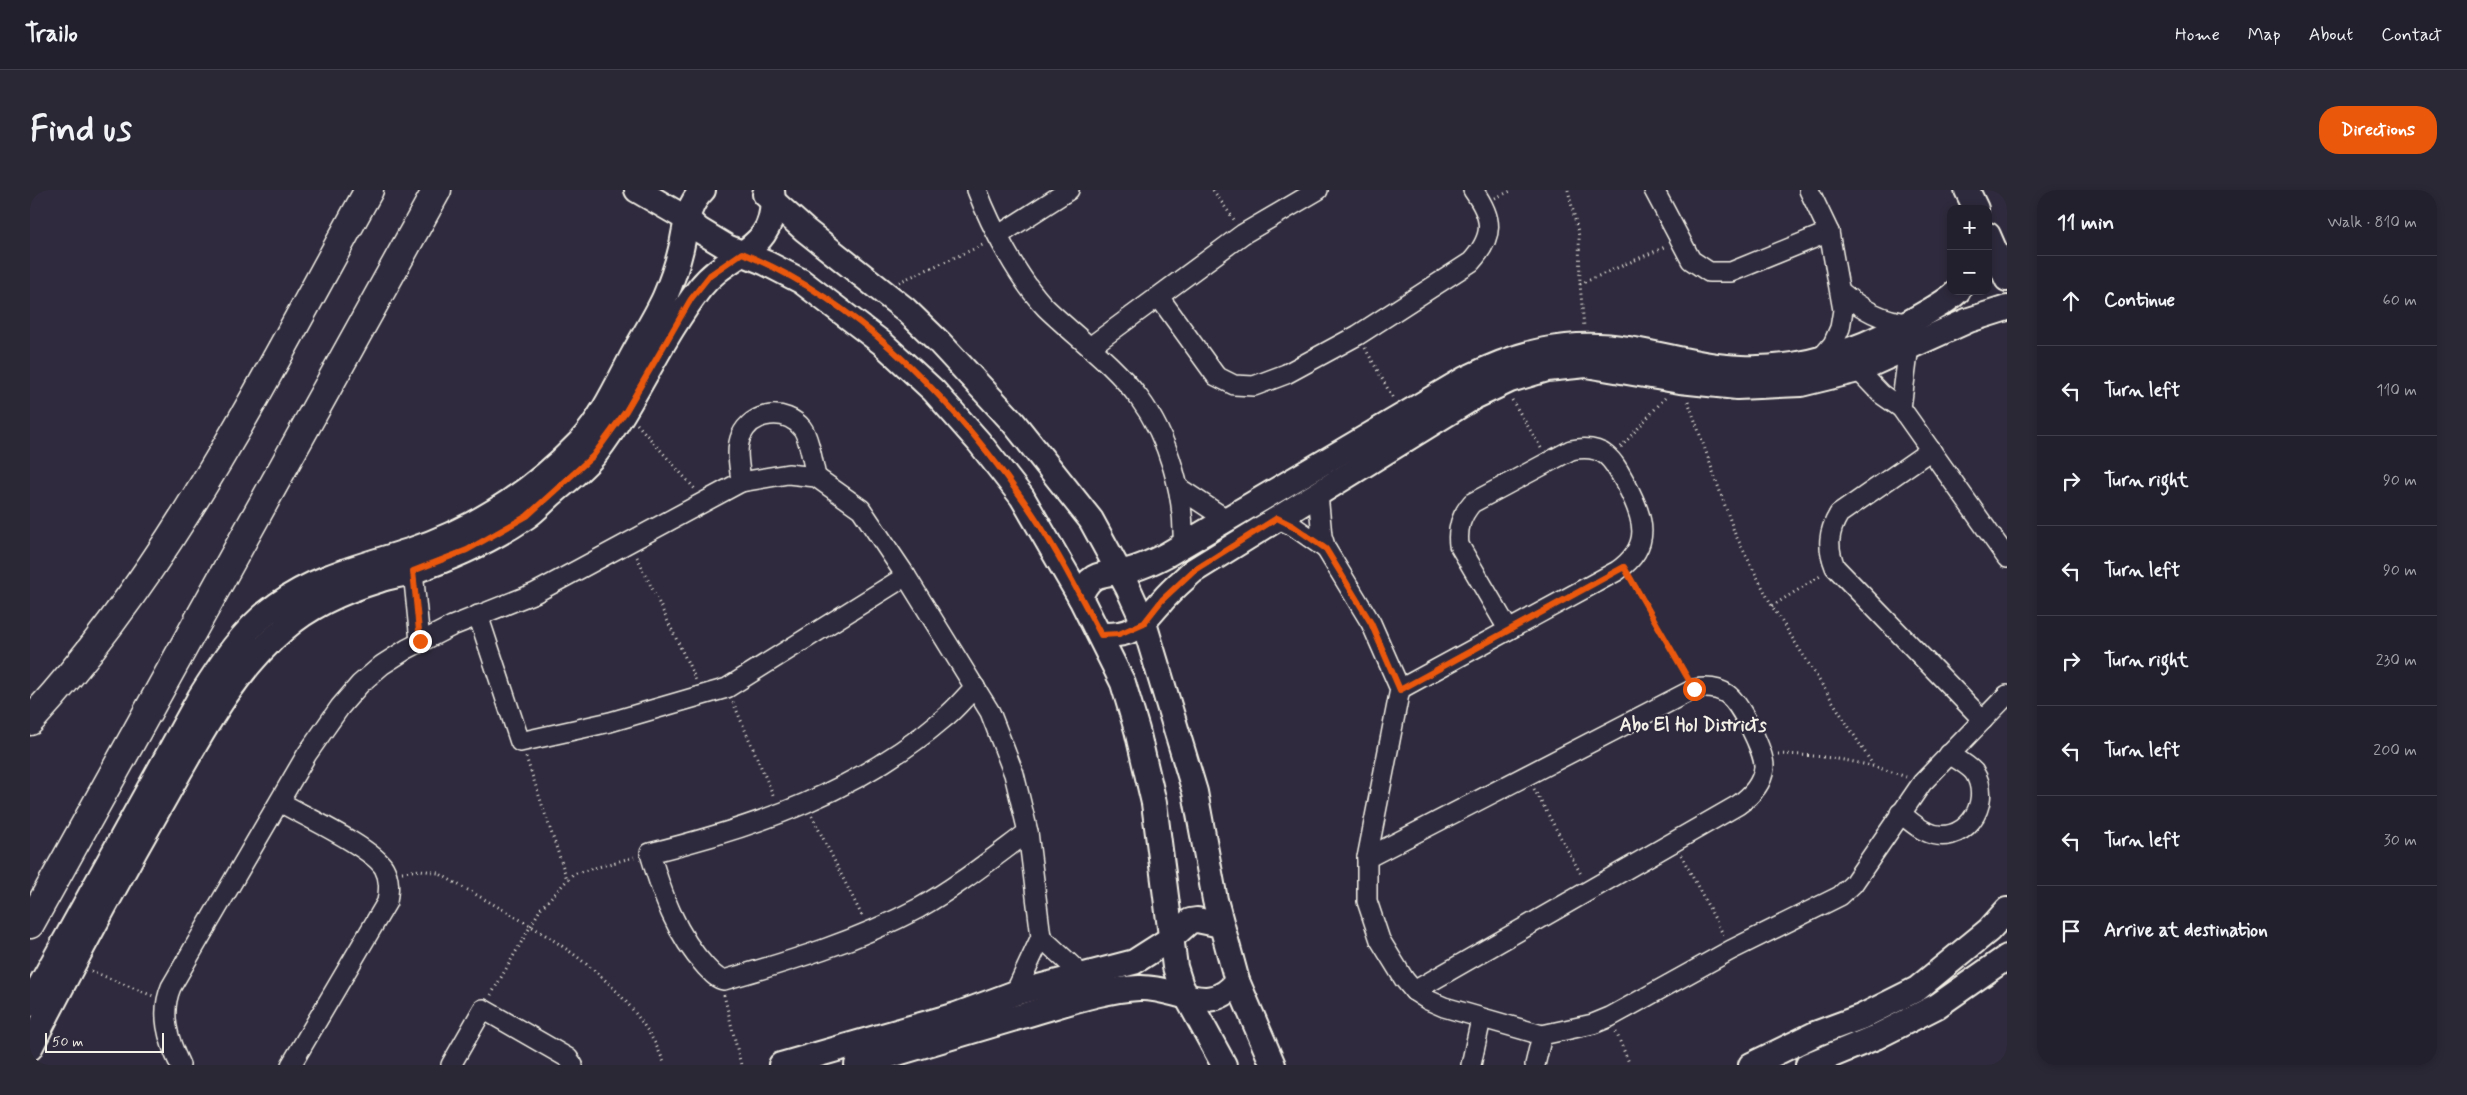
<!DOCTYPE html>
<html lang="en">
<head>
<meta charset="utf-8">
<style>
  :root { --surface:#23202e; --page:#2b2836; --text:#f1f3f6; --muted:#a3a3aa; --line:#403e4a; --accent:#ea580c }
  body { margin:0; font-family:Mynerve,sans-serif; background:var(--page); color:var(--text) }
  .controls { position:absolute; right:15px; top:15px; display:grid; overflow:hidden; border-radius:10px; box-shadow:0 2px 8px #0003 }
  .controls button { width:45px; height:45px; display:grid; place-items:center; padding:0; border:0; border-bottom:1px solid var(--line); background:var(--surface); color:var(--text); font:25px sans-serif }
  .scale { position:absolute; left:15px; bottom:12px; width:119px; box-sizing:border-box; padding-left:5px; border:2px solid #f4f1e8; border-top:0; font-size:14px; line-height:18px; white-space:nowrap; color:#f4f1e8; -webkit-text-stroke:4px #2f2a3d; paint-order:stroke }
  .stop { position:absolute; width:15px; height:15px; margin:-11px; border:4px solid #ea580c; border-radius:50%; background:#fff }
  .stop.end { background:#ea580c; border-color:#fff; box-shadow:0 1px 5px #0008 }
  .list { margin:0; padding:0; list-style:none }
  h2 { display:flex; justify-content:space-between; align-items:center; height:65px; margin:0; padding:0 20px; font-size:21px }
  h2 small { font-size:16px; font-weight:400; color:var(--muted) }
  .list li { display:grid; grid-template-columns:32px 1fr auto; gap:15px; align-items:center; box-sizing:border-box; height:90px; padding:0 20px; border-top:1px solid var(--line) }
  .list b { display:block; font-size:19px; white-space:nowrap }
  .list em { font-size:16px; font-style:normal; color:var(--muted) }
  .icon { flex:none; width:28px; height:28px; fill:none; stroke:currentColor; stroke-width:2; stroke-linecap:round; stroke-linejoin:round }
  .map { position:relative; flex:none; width:1977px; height:875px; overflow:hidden; border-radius:20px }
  header { display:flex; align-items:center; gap:30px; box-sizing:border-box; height:70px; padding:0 25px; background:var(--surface); border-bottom:1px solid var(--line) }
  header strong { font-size:24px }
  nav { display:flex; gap:28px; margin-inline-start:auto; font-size:18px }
  .intro { display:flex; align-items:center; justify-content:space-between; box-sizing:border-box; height:120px; padding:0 30px }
  h1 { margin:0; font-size:35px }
  .button { padding:12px 22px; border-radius:20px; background:var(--accent); color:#fff; font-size:18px; font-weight:700 }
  main { display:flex; gap:30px; padding:0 30px }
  aside { flex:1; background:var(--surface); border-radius:20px; box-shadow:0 2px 8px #0003 }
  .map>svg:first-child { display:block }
</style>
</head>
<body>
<header>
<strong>Trailo</strong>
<nav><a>Home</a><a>Map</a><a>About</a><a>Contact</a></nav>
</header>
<div class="intro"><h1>Find us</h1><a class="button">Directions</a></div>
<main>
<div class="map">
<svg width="1977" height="875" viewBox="0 0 1977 875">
  <rect width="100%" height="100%" fill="#2f2a3d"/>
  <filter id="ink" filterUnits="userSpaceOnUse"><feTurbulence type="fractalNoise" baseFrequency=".02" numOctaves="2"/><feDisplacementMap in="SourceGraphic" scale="10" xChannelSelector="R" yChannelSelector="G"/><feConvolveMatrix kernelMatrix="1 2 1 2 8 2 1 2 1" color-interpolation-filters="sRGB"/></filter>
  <g filter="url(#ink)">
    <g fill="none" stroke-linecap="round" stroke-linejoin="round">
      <g stroke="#f4f1e8" stroke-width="22">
        <g id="minor">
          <path d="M947 0C961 37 989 90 1016 118 1047 148 1083 173 1109 208 1139 248 1155 306 1153 355"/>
          <path d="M1624 0 1661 70 1679 82H1701L1799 42"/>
          <path d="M1779 0 1799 42 1813 120 1810 138 1803 154 1791 168"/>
          <path d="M969 45 1039 0"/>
          <path d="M1811 102C1832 119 1852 131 1879 133"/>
          <path d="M1129 107 1186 186 1204 195 1224 196 1256 184 1328 145 1441 72C1465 45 1463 28 1443 0"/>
          <path d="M1060 157 1213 44 1288 0"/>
          <path d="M1828 180 1851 204 1871 218 1977 368"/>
          <path d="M1871 218 1879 156"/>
          <path d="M1901 260 1809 324C1798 342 1797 357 1805 377L1953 530"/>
          <path d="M711 292C710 278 705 260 711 246 722 221 756 218 772 238 779 247 783 274 786 287"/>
          <path d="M1149 298 1196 329"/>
          <path d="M1288 304 1292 346 1296 359 1341 433 1370 499 1337 668V711L1350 750 1374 789 1384 801 1398 810 1414 817 1512 845 1563 834 1580 827 1701 760 1810 706 1823 694 1892 593 1977 505"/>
          <path d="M1247 328 1263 336 1296 359"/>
          <path d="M383 381 390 451"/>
          <path d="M448 425 490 552 580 532 697 498 876 386"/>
          <path d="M945 497C935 507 925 520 913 529 829 601 726 637 620 663 632 704 646 745 676 777 681 782 686 789 694 790 761 771 827 751 889 718 928 696 963 668 998 642"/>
          <path d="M1370 499 1587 381C1623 356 1614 329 1597 296 1583 270 1575 253 1541 260L1442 313C1431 326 1427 338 1429 355L1478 439"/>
          <path d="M250 612C272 625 343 658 354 678 360 689 359 700 357 712L261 875"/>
          <path d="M1870 623C1878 629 1886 637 1895 641 1932 660 1965 614 1944 582 1938 575 1927 569 1919 564"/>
          <path d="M1337 668 1664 499C1675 497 1687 497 1697 504 1710 513 1735 562 1734 578 1732 595 1721 606 1708 615L1384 801"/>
          <path d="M1011 747 1053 786"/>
          <path d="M150 875C138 850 130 823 141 797L277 564 310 517 330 494 352 475 377 459 422 436 505 403 711 292 758 284 786 287 831 319 876 386 960 522 984 584 998 642 1011 747 985 803"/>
          <path d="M421 875 453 819 538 868 543 875"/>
          <path d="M1441 875 1451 829"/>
          <path d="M1505 875 1512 845"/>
        </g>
      </g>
      <g stroke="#f4f1e8" stroke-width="28">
        <g id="tertiary">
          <path d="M607 0 657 29 669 40 697 57 736 73 771 91 852 153 904 201 949 252 992 307 1050 407 1093 493 1107 540 1124 613 1145 777 1151 796 1194 875"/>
          <path d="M1937 0 1946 19"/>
          <path d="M735 4 775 40 876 120 909 152 983 232 1061 330 1098 398 1114 433 1165 602 1185 710 1207 791 1243 875"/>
          <path d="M1958 45 1977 89"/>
          <path d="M1050 407C1060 384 1068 385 1090 382 1106 380 1123 372 1138 364L1435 189C1490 162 1537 149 1599 159 1636 165 1673 177 1711 178 1775 181 1839 157 1894 124 1906 117 1918 111 1928 101"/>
          <path d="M1071 445C1105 446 1111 435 1132 411 1141 400 1152 391 1163 381L1444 207 1480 190 1517 179 1556 175 1650 191 1707 197 1771 194 1828 180 1939 130 1977 118"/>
          <path d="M0 814 170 507C191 474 214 438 247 415 287 386 333 376 379 361 445 339 502 302 550 252 573 227 587 195 603 165 613 147 625 128 634 109 641 93 647 76 651 59 656 38 656 16 673 0"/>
          <path d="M0 858C44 771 90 686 138 602 171 544 203 482 255 438 281 415 316 400 349 390 360 386 372 385 384 381 422 368 462 350 496 327 505 321 514 311 522 304 537 291 554 278 566 263 606 211 630 149 670 98 701 59 749 62 742 0"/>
          <path d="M751 875 926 825 985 803 1104 772 1140 749 1160 731 1167 730 1191 735"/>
          <path d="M827 875C886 858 944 840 1002 823 1037 813 1072 800 1109 798 1145 796 1181 828 1207 791"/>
          <path d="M1721 875 1785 844 1831 827 1887 799 1959 740 1977 720"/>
          <path d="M1778 875 1846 847 1907 816 1977 767"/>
        </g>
      </g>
      <g stroke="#f4f1e8" stroke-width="31">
        <g id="primary">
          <path d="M0 531C143 376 237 183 339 0"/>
          <path d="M0 734 407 0"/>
        </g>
      </g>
      <g stroke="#f4f1e8" stroke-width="3" stroke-dasharray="1 4" stroke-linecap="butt">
        <path d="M1183 0 1205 31"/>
        <path d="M1538 0 1549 46 1550 94 1554 137"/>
        <path d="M1465 8 1483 0"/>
        <path d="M869 92 955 54"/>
        <path d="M1550 94 1635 57"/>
        <path d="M1335 158 1364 210"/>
        <path d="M1482 210 1511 258"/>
        <path d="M1658 211 1705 344 1742 416 1843 575"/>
        <path d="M607 234 665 299"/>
        <path d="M1591 257 1635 208"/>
        <path d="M607 367 666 490"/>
        <path d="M1601 389 1656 485"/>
        <path d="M1742 416 1792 385"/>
        <path d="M703 512 744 607"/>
        <path d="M1748 564C1793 565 1834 571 1876 587"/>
        <path d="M496 567 537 689"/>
        <path d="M1504 599 1552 686"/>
        <path d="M782 626 833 728"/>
        <path d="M1651 665 1694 746"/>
        <path d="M372 682 391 680 408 683C495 734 595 776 635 875"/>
        <path d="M61 781 123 806"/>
        <path d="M461 805 511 718 543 684 604 667"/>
        <path d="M694 805 711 875"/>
        <path d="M1586 842 1600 875"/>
      </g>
      <use href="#minor" stroke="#2f2a3d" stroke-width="19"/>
      <use href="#tertiary" stroke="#2f2a3d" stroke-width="24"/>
      <use href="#primary" stroke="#2f2a3d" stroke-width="28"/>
    </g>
  </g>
  <g fill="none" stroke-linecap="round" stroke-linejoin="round" filter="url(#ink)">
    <path stroke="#ea580c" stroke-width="6" d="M390 451 383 381 437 360 497 326 563 266 596 221 661 109 680 85 712 63C827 110 920 207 991 307 1022 350 1046 398 1071 445L1089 444 1114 433 1132 410 1163 381 1247 328 1263 336 1296 359 1341 433 1370 500 1594 377 1664 499"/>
  </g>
  <g text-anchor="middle" stroke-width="4.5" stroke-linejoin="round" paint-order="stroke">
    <g font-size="19" font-weight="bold" fill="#f4f1e8" stroke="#2f2a3d">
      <text x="1663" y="541">Abo El Hol Districts</text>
    </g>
  </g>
</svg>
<div class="controls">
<button>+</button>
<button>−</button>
</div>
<div class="scale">50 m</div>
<div class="stop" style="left:1664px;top:499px"></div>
<div class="stop end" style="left:390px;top:451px"></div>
</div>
<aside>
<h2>11 min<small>Walk · 810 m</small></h2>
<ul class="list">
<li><svg class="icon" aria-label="ahead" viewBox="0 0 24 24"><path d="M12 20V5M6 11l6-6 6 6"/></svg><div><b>Continue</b></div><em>60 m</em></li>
<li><svg class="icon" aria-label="left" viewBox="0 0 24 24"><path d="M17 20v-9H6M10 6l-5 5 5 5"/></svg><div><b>Turn left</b></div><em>110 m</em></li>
<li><svg class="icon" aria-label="right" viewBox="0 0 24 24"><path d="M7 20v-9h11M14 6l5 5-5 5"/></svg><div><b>Turn right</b></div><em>90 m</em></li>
<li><svg class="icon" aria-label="left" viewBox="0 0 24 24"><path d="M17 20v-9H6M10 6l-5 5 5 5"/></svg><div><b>Turn left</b></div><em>90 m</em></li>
<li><svg class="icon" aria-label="right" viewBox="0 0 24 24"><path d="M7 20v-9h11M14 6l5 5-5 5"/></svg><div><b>Turn right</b></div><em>230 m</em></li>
<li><svg class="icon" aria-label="left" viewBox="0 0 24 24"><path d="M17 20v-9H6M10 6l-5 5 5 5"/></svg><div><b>Turn left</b></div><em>200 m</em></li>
<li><svg class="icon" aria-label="left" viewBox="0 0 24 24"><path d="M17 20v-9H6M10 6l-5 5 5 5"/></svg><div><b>Turn left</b></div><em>30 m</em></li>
<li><svg class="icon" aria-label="arrive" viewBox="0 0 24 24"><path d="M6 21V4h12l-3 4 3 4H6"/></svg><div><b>Arrive at destination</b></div></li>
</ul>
</aside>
</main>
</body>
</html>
